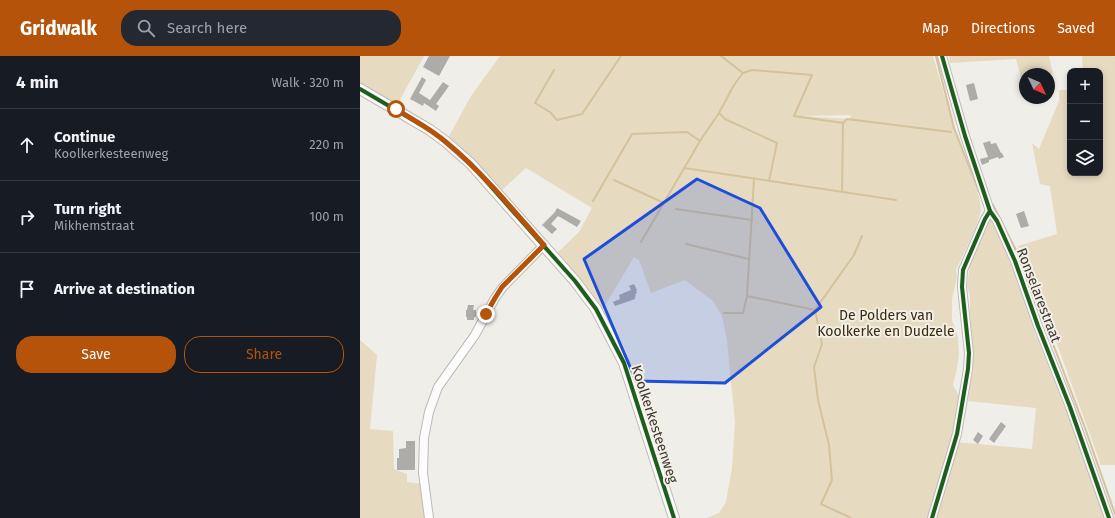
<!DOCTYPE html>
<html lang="en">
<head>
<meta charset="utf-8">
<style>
  :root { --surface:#171b24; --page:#242831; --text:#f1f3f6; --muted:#9ea1a6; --line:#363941; --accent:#b45309 }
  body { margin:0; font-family:"Fira Sans",sans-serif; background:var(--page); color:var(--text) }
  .controls { position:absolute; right:12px; top:12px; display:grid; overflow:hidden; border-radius:8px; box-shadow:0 2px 6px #0003 }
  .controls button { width:36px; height:36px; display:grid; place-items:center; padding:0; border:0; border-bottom:1px solid var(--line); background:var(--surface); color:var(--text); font:20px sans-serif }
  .compass { position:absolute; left:659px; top:12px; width:36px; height:36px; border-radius:50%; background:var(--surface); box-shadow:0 2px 6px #0003; rotate:134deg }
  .stop { position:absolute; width:12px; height:12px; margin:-9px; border:3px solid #b45309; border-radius:50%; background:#fff }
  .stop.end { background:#b45309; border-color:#fff; box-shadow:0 1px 4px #0008 }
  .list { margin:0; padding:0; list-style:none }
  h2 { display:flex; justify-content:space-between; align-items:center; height:52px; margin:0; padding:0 16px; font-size:17px }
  h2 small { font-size:13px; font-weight:400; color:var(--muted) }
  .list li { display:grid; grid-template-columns:26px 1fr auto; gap:12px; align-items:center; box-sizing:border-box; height:72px; padding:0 16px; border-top:1px solid var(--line) }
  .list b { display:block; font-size:15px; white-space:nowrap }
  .list p { margin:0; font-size:13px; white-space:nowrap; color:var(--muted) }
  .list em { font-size:13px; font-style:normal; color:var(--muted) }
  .actions { display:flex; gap:8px; padding:12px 16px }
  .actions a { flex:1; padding:9px 0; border:1px solid var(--accent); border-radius:16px; text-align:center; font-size:14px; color:var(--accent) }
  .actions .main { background:var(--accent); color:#fff }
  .icon { flex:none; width:22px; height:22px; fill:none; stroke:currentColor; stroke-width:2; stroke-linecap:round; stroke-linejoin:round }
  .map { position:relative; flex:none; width:755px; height:462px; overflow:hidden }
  header { display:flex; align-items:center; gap:24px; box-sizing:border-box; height:56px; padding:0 20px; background:var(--accent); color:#fff }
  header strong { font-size:19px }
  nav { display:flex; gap:22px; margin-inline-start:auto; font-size:14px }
  .search { width:280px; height:36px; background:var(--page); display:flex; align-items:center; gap:10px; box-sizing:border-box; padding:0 14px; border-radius:16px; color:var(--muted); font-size:15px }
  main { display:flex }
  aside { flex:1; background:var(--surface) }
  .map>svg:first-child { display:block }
</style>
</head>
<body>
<header>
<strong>Gridwalk</strong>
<div class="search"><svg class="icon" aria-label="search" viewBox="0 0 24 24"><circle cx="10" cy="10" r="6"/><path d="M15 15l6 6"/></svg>Search here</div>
<nav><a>Map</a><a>Directions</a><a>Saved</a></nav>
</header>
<main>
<aside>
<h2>4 min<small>Walk · 320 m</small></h2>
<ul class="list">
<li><svg class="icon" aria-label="ahead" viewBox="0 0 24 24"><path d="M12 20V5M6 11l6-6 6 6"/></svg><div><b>Continue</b><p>Koolkerkesteenweg</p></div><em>220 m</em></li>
<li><svg class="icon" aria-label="right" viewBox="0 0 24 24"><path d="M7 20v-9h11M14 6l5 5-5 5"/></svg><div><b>Turn right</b><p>Mikhemstraat</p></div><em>100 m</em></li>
<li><svg class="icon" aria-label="arrive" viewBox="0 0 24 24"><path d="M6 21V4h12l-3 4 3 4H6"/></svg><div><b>Arrive at destination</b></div></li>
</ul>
<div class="actions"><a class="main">Save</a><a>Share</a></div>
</aside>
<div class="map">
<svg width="755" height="462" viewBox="0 0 755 462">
  <rect width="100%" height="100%" fill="#f0eee8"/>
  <g fill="#e6dac1" fill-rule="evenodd">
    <path d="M0 0H64L37 49 0 27Z"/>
    <path d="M140 0H573L594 72 619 140 621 155 616 171 596 214 597 221 592 243V264L598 281 599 299 596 317 593 329 602 345 596 372 570 462H347L359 457 366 446 372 412 375 366 367 285 362 260 353 245 325 224 291 237 279 204 274 201 243 253 219 221 197 197 219 176 232 152 166 112 142 134 115 105 88 82 111 40ZM491 59 490 63 441 60H442Z"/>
    <path d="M589 0H689L693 18H665V21L661 22 656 3 590 7Z"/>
    <path d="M722 0H754L755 1V409H741L665 200 658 190 697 178 690 130 680 128 672 87 679 93 699 45V34H710V117H740V15H723Z"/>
    <path d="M631 163 634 168 641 182 654 217 674 274 706 354 744 462H573L596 386 672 393 676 352 608 345 613 309 612 282 610 258V239L607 231 610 207 618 191 629 164Z"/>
    <path d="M0 284 17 299 10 373 33 375 34 413 47 418V426L63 428 68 462H0Z"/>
  </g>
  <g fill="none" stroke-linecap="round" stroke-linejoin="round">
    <g stroke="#d6c29a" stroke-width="2">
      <path d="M576 0 594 72 619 136"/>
      <path d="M194 14 175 47 190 56 197 64 222 58 261 0"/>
      <path d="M383 17 392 14 452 19 434 60 483 67"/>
      <path d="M359 57 365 63 417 87 409 125"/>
      <path d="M324 112 536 144"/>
      <path d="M254 124 304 147"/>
      <path d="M482 136 483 67 487 63 591 76"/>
      <path d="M233 145 272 78 327 76 340 85"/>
      <path d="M633 149 661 204 725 372 755 458"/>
      <path d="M316 153 392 164"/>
      <path d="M281 186 340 85 359 57 374 29 383 17 361 0"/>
      <path d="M326 188 389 203"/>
      <path d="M387 240 394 123"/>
      <path d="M364 257H383L387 240 455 254"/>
      <path d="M491 462 461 448 472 424 469 389 458 344 454 311 462 288 455 254 494 199 502 180"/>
    </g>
  </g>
  <g fill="#aeaca8">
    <path d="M69 0H90L79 20 63 11Z"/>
    <path d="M62 21 66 24 59 37 70 44 83 26 89 30 76 48 79 50 76 55 64 47 63 50 50 43Z"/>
    <path d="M614 27 618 43 610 45 606 29Z"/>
    <path d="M630 85 631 88 636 87 641 97H642L644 101 639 103 638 101 629 104V106L622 109 620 103 628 101 623 87Z"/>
    <path d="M197 152 221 165 217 171 198 160 191 168 197 173 192 178 182 169 195 156Z"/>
    <path d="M664 155 669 170 661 172 656 158Z"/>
    <path d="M274 228 277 234 276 235 277 237 275 238 276 240 275 241V243L255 250 253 246 260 243 259 239 271 234 269 230Z"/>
    <path d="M108 249H114L113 254H116V261H114V264H107V261H106V254H107Z"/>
    <path d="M641 366 646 370 634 387 629 383Z"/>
    <path d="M618 376 623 380 618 388 613 384Z"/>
    <path d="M46 385H55V414H37V402H39V393L46 392Z"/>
  </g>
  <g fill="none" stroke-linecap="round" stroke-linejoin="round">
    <g stroke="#bdbbb7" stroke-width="10">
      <g id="minor">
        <path d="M582 0 605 80 630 155 637 165 655 205 678 270 710 351 749 462"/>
        <path d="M69 462 63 417 64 382 69 356 78 331 115 279 135 242 143 231 184 189"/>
        <path d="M572 462 597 378 608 313 609 297 602 231 603 214 625 163 630 155"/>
      </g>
    </g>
    <g stroke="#bdbbb7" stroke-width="12">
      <path id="major" d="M0 33 70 74 86 86 111 108 215 225 236 253 264 307 314 462"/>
    </g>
    <use href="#minor" stroke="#fdfcfc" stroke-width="8"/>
    <use href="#major" stroke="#fdfcfc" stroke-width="10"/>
    <g stroke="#f4efe5" stroke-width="6">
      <g id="cycleway">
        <path d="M582 0 605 80 630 155 637 165 655 205 678 270 710 351 749 462"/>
        <path d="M0 33 70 74 86 86 111 108 215 225 236 253 264 307 314 462"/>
        <path d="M572 462 597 378 608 313 609 297 602 231 603 214 625 163 630 155"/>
      </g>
    </g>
    <use href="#cycleway" stroke="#1b5e20" stroke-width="4"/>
  </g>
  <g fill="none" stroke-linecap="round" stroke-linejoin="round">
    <path stroke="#b45309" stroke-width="5" d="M36 53C53 64 71 73 87 87 123 117 153 154 184 189L142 231 135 242 126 258"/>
  </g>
  <path fill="#1d4ed8" fill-opacity="0.2" stroke="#1d4ed8" stroke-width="3" stroke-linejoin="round" d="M337 123 400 152 461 251 365 327 276 325 224 203Z"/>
  <g text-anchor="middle" stroke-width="4" stroke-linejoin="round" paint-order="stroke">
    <g font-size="14" fill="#3a3834" stroke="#f4efe5">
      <text transform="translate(679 239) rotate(69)" y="5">Ronselarestraat</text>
      <text transform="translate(295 368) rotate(72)" y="5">Koolkerkesteenweg</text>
    </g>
    <g font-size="14" fill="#362a10" stroke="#f4efe5">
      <text x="526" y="264">De Polders van<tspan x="526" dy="16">Koolkerke en Dudzele</tspan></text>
    </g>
  </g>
</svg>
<div class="controls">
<button>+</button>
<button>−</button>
<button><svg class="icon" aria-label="layers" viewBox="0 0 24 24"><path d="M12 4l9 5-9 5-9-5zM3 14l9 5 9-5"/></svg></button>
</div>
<svg class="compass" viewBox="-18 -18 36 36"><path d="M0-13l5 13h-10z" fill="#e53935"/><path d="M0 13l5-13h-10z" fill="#9ea1a6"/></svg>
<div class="stop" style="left:36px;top:53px"></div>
<div class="stop end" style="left:126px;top:258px"></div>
</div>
</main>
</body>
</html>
